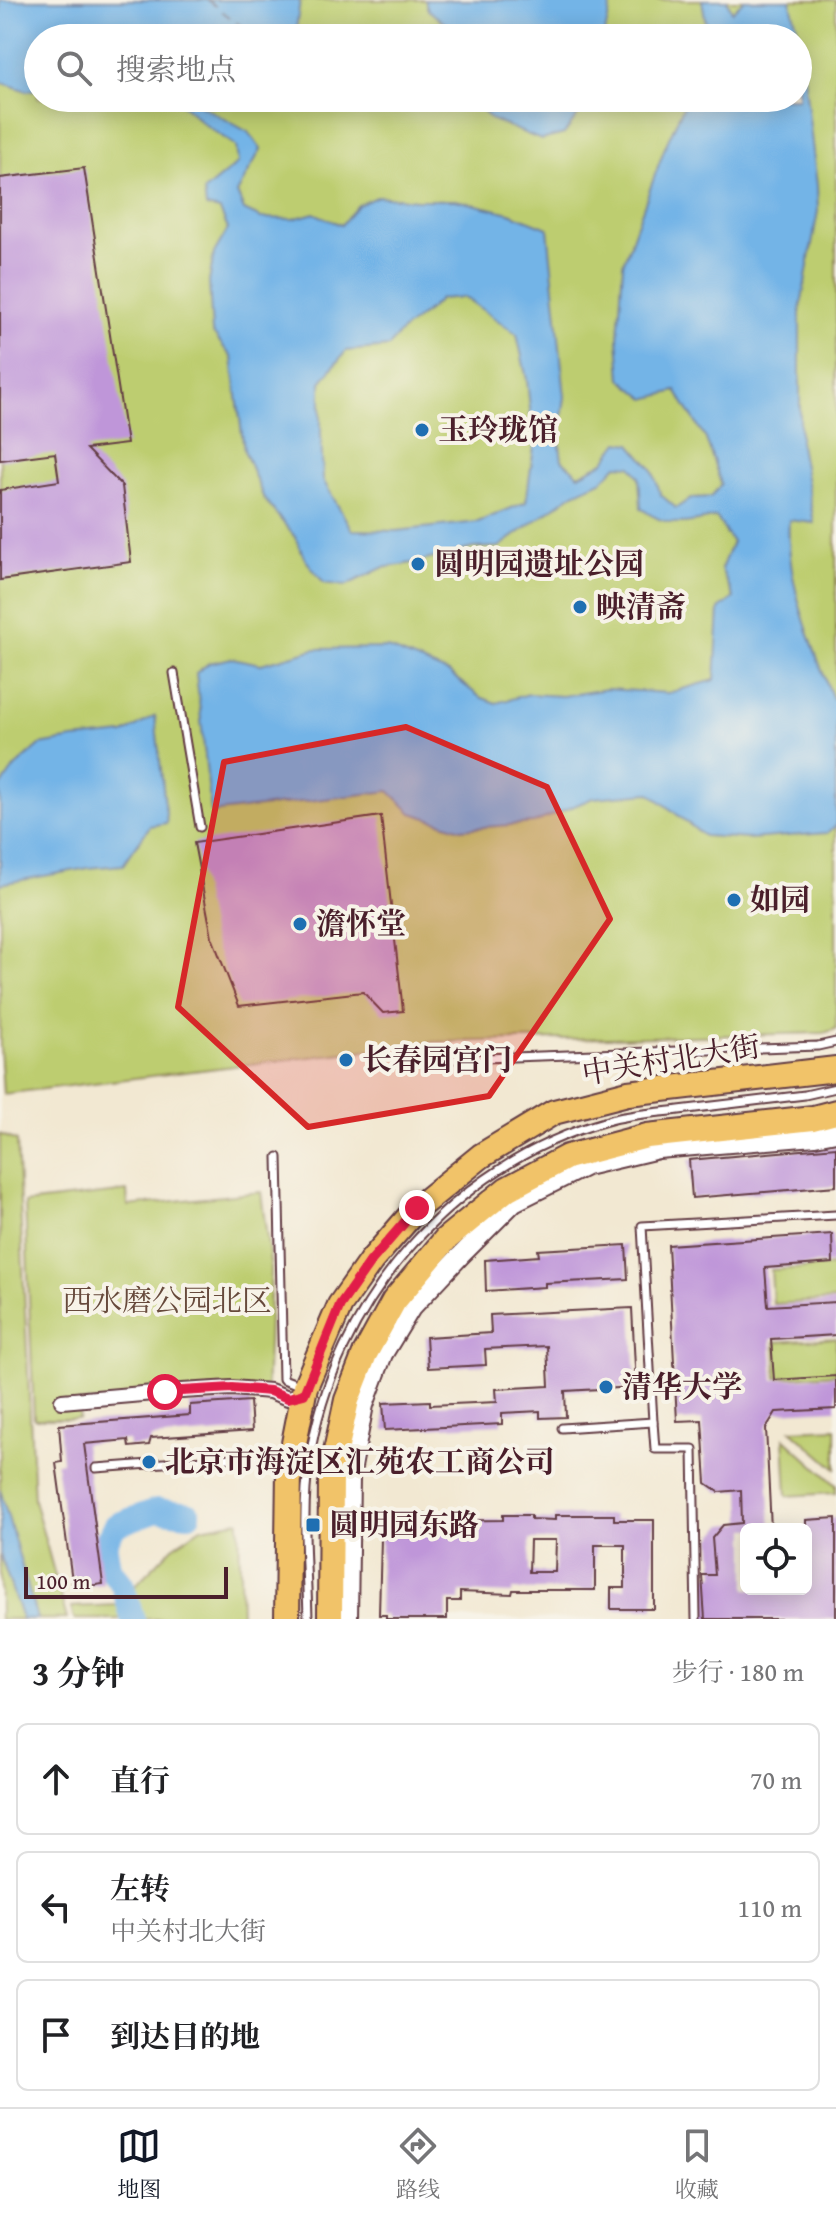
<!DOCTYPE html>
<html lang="zh">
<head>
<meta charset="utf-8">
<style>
  :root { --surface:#fff; --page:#f2f2f2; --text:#202124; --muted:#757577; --line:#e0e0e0; --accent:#111827 }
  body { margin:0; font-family:"Gentium Book Plus","Noto Serif SC",serif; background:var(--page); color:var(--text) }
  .controls { position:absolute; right:24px; bottom:24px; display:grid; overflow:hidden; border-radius:12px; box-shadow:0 4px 20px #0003 }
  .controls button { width:72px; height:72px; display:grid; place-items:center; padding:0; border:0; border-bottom:2px solid var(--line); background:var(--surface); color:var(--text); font:40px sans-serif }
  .scale { position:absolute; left:24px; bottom:20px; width:204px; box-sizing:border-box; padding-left:8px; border:4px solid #4a1f2b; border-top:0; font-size:22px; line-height:28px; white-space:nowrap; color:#4a1f2b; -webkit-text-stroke:6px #f7f3e8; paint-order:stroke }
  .stop { position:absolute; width:24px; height:24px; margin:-18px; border:6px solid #e11d48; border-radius:50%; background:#fff }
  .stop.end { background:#e11d48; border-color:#fff; box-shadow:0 2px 8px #0008 }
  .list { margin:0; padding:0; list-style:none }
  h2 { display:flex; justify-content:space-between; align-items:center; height:104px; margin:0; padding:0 32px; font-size:34px }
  h2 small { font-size:26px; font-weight:400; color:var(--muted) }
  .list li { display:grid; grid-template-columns:52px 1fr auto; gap:24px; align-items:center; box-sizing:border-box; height:112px; margin:0 16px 16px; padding:0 16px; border:2px solid var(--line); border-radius:12px }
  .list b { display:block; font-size:30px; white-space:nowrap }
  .list p { margin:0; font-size:26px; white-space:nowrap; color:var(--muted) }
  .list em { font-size:26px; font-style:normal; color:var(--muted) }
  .icon { flex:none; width:44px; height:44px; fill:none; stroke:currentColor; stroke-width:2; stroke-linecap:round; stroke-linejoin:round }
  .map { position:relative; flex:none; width:836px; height:1619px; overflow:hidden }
  .search { position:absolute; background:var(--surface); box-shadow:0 4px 20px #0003; left:24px; right:24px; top:24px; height:88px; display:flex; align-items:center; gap:20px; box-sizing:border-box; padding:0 28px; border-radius:44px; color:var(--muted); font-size:30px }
  .sheet { height:488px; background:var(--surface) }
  nav { display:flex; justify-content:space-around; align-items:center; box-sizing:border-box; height:112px; border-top:2px solid var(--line); background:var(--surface); font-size:22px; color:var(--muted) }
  nav a { display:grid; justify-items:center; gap:4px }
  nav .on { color:var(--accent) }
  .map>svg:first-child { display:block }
</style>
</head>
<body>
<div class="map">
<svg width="836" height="1619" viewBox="0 0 836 1619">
  <rect width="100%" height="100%" fill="#f7f3e8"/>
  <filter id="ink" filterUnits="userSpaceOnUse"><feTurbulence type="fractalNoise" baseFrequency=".0125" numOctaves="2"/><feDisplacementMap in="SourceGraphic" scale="16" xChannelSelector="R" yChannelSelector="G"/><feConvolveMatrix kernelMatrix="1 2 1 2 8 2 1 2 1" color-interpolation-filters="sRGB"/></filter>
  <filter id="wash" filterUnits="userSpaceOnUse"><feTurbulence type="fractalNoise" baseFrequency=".006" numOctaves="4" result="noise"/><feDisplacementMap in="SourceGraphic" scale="32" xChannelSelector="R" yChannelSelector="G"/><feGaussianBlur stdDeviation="1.8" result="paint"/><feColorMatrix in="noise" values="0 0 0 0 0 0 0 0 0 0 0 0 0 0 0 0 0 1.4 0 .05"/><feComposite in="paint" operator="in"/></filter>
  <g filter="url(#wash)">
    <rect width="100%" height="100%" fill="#f2e8d2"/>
    <g fill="#bdcd6f" stroke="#84764d" stroke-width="2" fill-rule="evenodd">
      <path d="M0 0H836V1029L824 1033 434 1042 3 1094 0 1046ZM38 38H798V98H38Z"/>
      <path d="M0 1134 17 1141 34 1500 67 1619H0Z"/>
      <path d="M127 1191 128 1206 261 1192 271 1269 266 1397 80 1402 79 1419H34L25 1203Z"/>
      <path d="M836 1266V1300L773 1304 771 1270Z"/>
      <path d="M836 1338V1374L777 1378 775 1342Z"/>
      <path d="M836 1428V1469L791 1430Z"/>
      <path d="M784 1438 836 1485V1493L787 1496Z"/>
      <path d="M239 1521 241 1619H74L71 1607 116 1605 173 1547 201 1528Z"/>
    </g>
    <g fill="#73b4e7" stroke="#5e6a89" stroke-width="2" fill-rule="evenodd">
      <path d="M0 0H300L295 38H38V89L27 91 0 82Z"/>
      <path d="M425 0H612L604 38H438L445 23 428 10Z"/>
      <path d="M702 0H727L732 12 744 0H790L799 34 817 185 818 211 800 311V445L814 523 789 520C785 579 812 645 833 699L836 701V826L827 833 749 839 704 836 650 793 593 798 534 823 461 829 412 813 389 791 211 813 196 673 209 663 232 658 261 664 315 649 387 648 449 673 480 697 496 703 529 694 562 696 607 689 668 693 715 680 719 609 734 598 721 569 732 542 716 517C688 524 666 529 641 508L639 477 631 466 617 465 603 480 574 493 499 547 473 548 418 562 382 568 345 586 324 583 305 559 295 537 264 499 244 450 232 358 212 332 209 282 214 253 228 229 220 210 206 207 204 191 238 163 236 146 204 124 175 98H194L200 105 248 132 261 149 237 193 244 210 261 218 293 219 314 213 341 225 358 205 378 196 417 200H456L510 213 548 228 565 397 559 439 562 460 579 475 604 462 619 442 631 444 652 469 661 495 676 508 692 498 711 497 721 484 706 439 676 391 646 399 621 379 618 338 623 264 665 147 687 98H798V38H706L707 30ZM464 297 517 334 527 380 534 447 526 502 478 522 396 531 352 530 323 480 321 434V382L346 351 389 347C400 327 423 318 440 299Z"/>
      <path d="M472 98H586L584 107 564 134 541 140 490 119Z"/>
      <path d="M155 716 167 823 150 826 123 865 88 868 0 884V788L15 767 40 745 73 739 124 734Z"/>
      <path d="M0 1490 2 1496 37 1619H22L0 1554Z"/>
    </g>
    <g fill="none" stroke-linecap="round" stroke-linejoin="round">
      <path stroke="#73b4e7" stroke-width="24" d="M133 1619 122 1584 109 1568 105 1543 116 1525 157 1510 189 1514"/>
      <path stroke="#58536d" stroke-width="2" stroke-dasharray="10 8" stroke-linecap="butt" d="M208 0 256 38"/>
    </g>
    <g id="blocks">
      <g fill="#bf96d9" fill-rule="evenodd">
        <path d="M84 168 127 444 86 449 122 486 131 562 0 580V490L59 481 55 453 0 460V178Z"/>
        <path d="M381 816 403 1011 383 1013 363 992 239 1006 212 937 194 843Z"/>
        <path d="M836 1147V1186L692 1198 689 1160Z"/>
        <path d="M832 1234 833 1263 765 1268 768 1306 836 1302V1335L771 1339 774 1380 836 1376V1409L776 1412 766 1428 771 1529H746V1589H806V1520L836 1518V1619H705L702 1575H715L712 1538 723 1525 742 1523 741 1490 719 1492 706 1483 702 1420 677 1421 668 1245Z"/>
        <path d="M626 1245 628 1279 545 1283V1287L486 1291 485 1260 539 1256 538 1250Z"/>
        <path d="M632 1308 636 1387 565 1391 566 1417 540 1418V1411L502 1413V1424L385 1430 383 1403 430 1401V1405L497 1402 496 1389 549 1386 547 1346 485 1349 486 1365 428 1368 426 1337 491 1333 490 1315Z"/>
        <path d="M250 1401 252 1431 151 1438 149 1445 129 1447 128 1440 84 1444 103 1584 73 1588 56 1463 62 1462 59 1425 190 1415V1405Z"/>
        <path d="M398 1513 427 1514V1521L503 1520V1515H531V1519L555 1520V1515H614V1520H654V1609H611V1588H625V1545H595V1590H513L512 1594 460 1592V1601H447V1619H386V1615H379L381 1538H390V1524H398ZM530 1540H556L555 1572H529Z"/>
      </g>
    </g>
  </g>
  <g filter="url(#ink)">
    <use href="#blocks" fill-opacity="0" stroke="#633d44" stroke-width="2"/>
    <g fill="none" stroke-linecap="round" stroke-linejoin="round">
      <g stroke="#633d44" stroke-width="11">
        <g id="service">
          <path d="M174 673 200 827"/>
          <path d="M430 1060 818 1046 836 1042"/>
          <path d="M278 1157 283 1379 299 1385"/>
          <path d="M653 1422 655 1449H693L696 1619"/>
          <path d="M562 1428 653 1422 642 1226 836 1215"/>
          <path d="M96 1468 284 1454 287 1450"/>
          <path d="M308 1619C307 1568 301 1513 309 1462 333 1303 453 1164 607 1121 630 1114 655 1113 679 1110 721 1105 763 1100 805 1095L836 1088"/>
        </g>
      </g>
      <g stroke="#633d44" stroke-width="18">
        <path id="minor" d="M62 1401 165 1392 232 1388 270 1391 288 1398 304 1394"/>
      </g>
      <g stroke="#633d44" stroke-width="22">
        <path id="tertiary" d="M348 1619 350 1477 364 1405 383 1354 411 1308 460 1256 514 1202 586 1166 658 1149 815 1136 836 1132"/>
      </g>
      <g stroke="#633d44" stroke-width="28">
        <g id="primary">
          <path d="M287 1619 289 1469 305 1387 340 1305 371 1261 417 1208 481 1156 554 1112 628 1093 836 1069"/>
          <path d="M330 1619 331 1474 347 1400 365 1354 394 1301 446 1239 507 1189 567 1157 647 1136 813 1118 836 1112"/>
        </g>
      </g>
      <use href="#service" stroke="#fff" stroke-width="7"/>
      <use href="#minor" stroke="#fff" stroke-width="14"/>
      <use href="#tertiary" stroke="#fff" stroke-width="18"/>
      <use href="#primary" stroke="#f1c369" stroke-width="24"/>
    </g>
  </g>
  <g fill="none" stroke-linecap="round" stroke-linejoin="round" filter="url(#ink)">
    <path stroke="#e11d48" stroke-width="10" d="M165 1392 232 1388 270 1391 288 1398 304 1394 340 1305 371 1261 417 1208"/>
  </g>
  <path fill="#d62828" fill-opacity="0.2" stroke="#d62828" stroke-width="6" stroke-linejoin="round" d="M406 727 547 787 610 919 489 1096 308 1127 178 1007 224 762Z"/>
  <g fill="#1f6fb2" stroke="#f7f3e8" stroke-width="3">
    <circle cx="422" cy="430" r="8"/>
    <circle cx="418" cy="564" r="8"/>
    <circle cx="580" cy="607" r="8"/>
    <circle cx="734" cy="900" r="8"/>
    <circle cx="300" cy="924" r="8"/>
    <circle cx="346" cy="1060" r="8"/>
    <circle cx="606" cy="1387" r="8"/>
    <circle cx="149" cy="1462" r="8"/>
    <rect x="305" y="1517" width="16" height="16" rx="4"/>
  </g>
  <g text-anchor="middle" stroke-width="8" stroke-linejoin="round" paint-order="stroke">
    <g font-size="30" font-weight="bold" fill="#4a1f2b" stroke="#f7f3e8" text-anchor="start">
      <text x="438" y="440">玉玲珑馆</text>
      <text x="434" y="574">圆明园遗址公园</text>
      <text x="596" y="617">映清斋</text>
      <text x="750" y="910">如园</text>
      <text x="316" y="934">澹怀堂</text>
      <text x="362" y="1070">长春园宫门</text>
      <text x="622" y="1397">清华大学</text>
      <text x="165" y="1472">北京市海淀区汇苑农工商公司</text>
      <text x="329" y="1535">圆明园东路</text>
    </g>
    <g font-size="30" fill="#4a1f2b" stroke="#f7f3e8">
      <text transform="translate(671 1060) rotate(-9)" y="10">中关村北大街</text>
    </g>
    <g font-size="30" fill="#674a3c" stroke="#f7f3e8">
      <text x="167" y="1311">西水磨公园北区</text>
    </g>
  </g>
</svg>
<div class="controls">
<button><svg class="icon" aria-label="locate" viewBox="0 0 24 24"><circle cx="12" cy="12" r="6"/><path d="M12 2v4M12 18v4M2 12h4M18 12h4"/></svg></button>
</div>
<div class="scale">100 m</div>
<div class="stop" style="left:165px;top:1392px"></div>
<div class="stop end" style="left:417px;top:1208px"></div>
<div class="search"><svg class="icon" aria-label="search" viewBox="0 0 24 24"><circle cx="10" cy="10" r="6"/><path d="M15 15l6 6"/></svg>搜索地点</div>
</div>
<section class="sheet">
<h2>3 分钟<small>步行 · 180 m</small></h2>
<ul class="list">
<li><svg class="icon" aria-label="ahead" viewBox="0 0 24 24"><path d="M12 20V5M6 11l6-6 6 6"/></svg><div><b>直行</b></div><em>70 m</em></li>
<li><svg class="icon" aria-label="left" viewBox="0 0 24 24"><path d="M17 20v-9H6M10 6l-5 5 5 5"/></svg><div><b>左转</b><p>中关村北大街</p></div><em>110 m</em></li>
<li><svg class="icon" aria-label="arrive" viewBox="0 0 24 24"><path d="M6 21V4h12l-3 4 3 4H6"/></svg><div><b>到达目的地</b></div></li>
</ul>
</section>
<nav>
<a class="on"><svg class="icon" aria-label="map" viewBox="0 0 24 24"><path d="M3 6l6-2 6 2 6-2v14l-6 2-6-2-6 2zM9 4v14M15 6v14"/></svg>地图</a>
<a><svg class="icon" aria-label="directions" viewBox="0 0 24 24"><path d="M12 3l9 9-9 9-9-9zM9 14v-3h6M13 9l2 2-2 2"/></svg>路线</a>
<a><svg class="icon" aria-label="saved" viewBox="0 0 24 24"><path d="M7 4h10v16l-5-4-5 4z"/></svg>收藏</a>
</nav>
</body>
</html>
